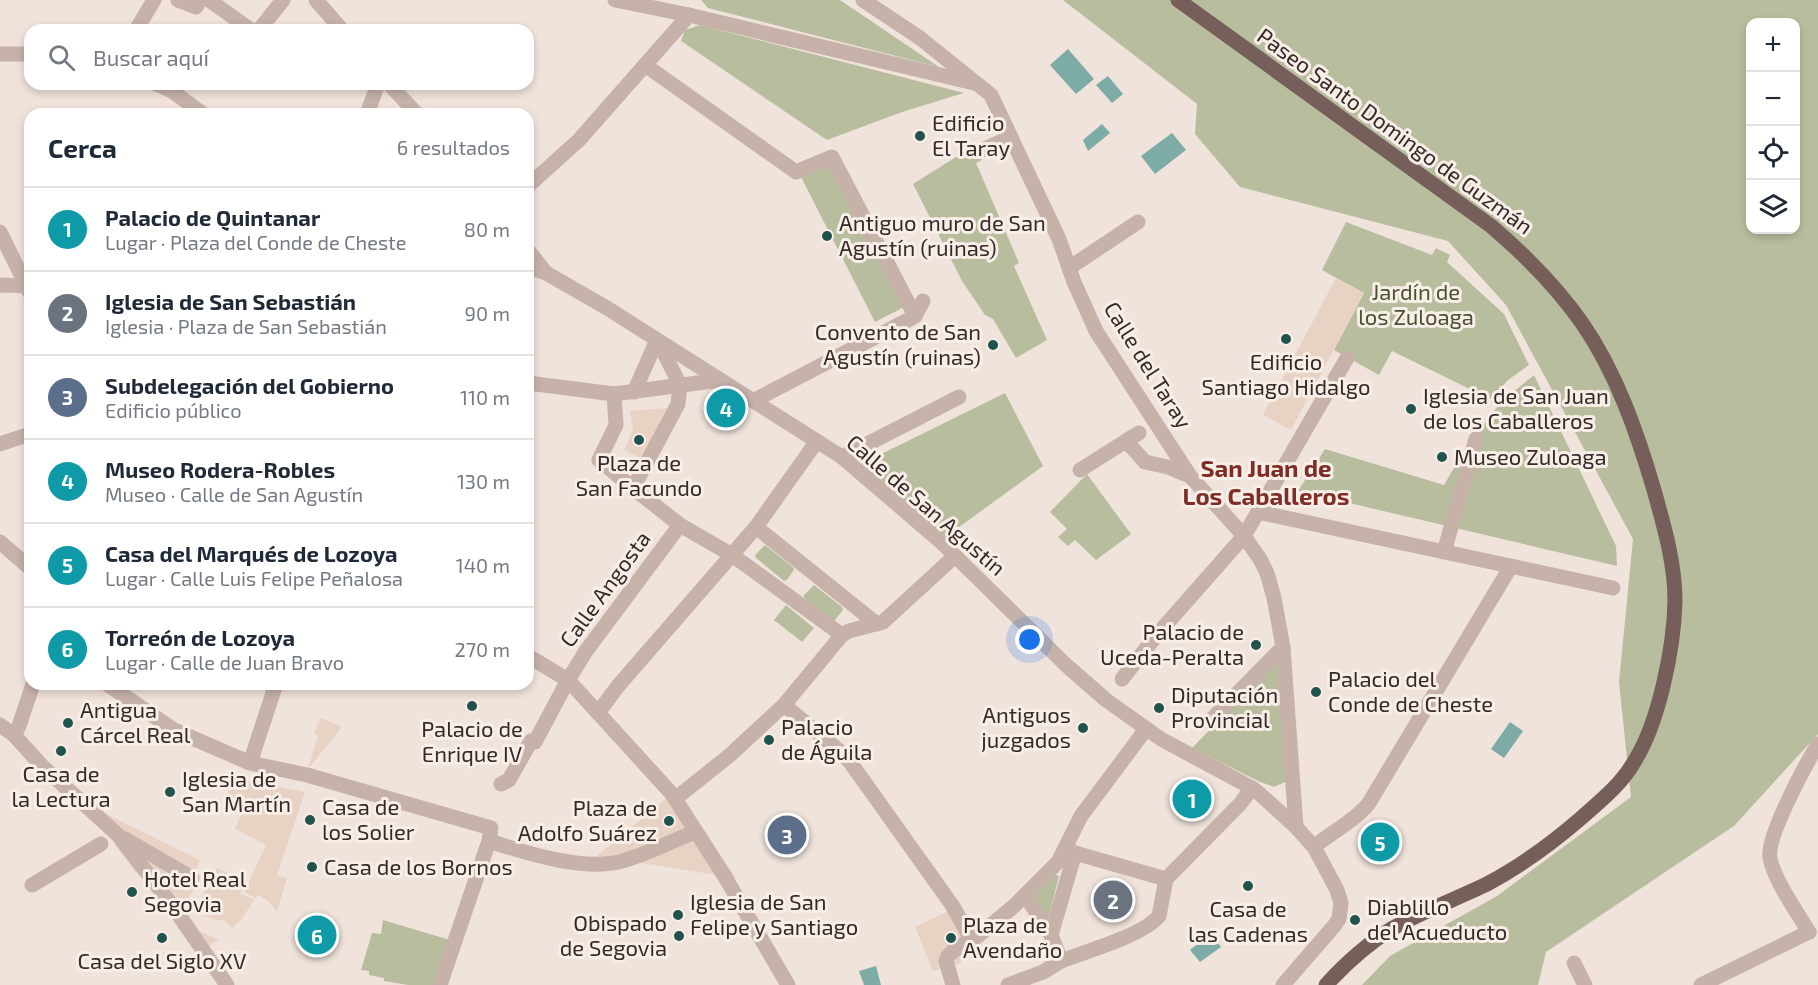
<!DOCTYPE html>
<html lang="es">
<head>
<meta charset="utf-8">
<style>
  :root { --surface:#fff; --page:#f2f2f3; --text:#1f2937; --muted:#747a83; --line:#e0e1e3; --accent:#21534e }
  body { margin:0; font-family:"Exo 2",sans-serif; background:var(--page); color:var(--text) }
  .controls { position:absolute; right:18px; top:18px; display:grid; overflow:hidden; border-radius:12px; box-shadow:0 3px 9px #0003 }
  .controls button { width:54px; height:54px; display:grid; place-items:center; padding:0; border:0; border-bottom:2px solid var(--line); background:var(--surface); color:var(--text); font:30px sans-serif }
  .you { position:absolute; left:1030px; top:640px; width:21px; height:21px; margin:-15px; border:4px solid #fff; border-radius:50%; background:#1a73e8; box-shadow:0 0 0 9px #1a73e833 }
  .badge { display:grid; place-items:center; width:39px; height:39px; border-radius:50%; background:var(--accent); color:#fff; font-size:20px; font-weight:700 }
  .pin { position:absolute; translate:-50% -50%; border:3px solid #fff; box-shadow:0 2px 6px #0006 }
  .list { margin:0; padding:0; list-style:none }
  h2 { display:flex; justify-content:space-between; align-items:center; height:78px; margin:0; padding:0 24px; font-size:26px }
  h2 small { font-size:20px; font-weight:400; color:var(--muted) }
  .list li { display:grid; grid-template-columns:39px 1fr auto; gap:18px; align-items:center; box-sizing:border-box; height:84px; padding:0 24px; border-top:2px solid var(--line) }
  .list b { display:block; font-size:22px; white-space:nowrap }
  .list p { margin:0; font-size:20px; white-space:nowrap; color:var(--muted) }
  .list em { font-size:20px; font-style:normal; color:var(--muted) }
  .icon { flex:none; width:33px; height:33px; fill:none; stroke:currentColor; stroke-width:2; stroke-linecap:round; stroke-linejoin:round }
  .map { position:relative; flex:none; width:1818px; height:985px; overflow:hidden }
  .search { position:absolute; background:var(--surface); box-shadow:0 3px 9px #0003; left:24px; top:24px; width:510px; height:66px; display:flex; align-items:center; gap:15px; box-sizing:border-box; padding:0 21px; border-radius:18px; color:var(--muted); font-size:22px }
  .panel { position:absolute; background:var(--surface); box-shadow:0 3px 9px #0003; left:24px; top:108px; width:510px; height:582px; border-radius:18px }
  .map>svg:first-child { display:block }
</style>
</head>
<body>
<div class="map">
<svg width="1818" height="985" viewBox="0 0 1818 985">
  <rect width="100%" height="100%" fill="#f0e3dc"/>
  <g fill="#b8be9d" fill-rule="evenodd">
    <path d="M701 0H840L939 67 708 8Z"/>
    <path d="M1063 0H1818V734L1734 826 1546 952 1538 985H1362L1390 956 1497 896 1631 797 1619 682 1633 539 1506 305 1448 241 1240 187 1195 134 1197 104ZM1750 22H1796V230H1750Z"/>
    <path d="M700 25 964 93 902 112 827 140 681 41 685 30Z"/>
    <path d="M977 144 982 160 976 163 1019 263 1014 266 1047 340 1016 358 993 319 985 315 962 281 913 184Z"/>
    <path d="M832 157 908 305 875 322 799 173Z"/>
    <path d="M1346 222 1432 255 1436 248 1450 255 1447 262 1504 314 1529 365 1508 380 1490 399 1392 351 1379 375 1334 350 1364 293 1322 270Z"/>
    <path d="M1534 375 1616 546 1617 566 1298 491 1325 449 1444 485 1462 454 1500 403Z"/>
    <path d="M1005 393 1043 466 940 541 855 467Z"/>
    <path d="M1087 474 1131 534 1096 560 1075 540 1068 546 1058 537 1067 529 1050 512Z"/>
    <path d="M765 545 793 567 794 570 787 580 784 581 756 558 755 555Z"/>
    <path d="M814 585 842 607 843 610 835 620H833L804 598V595Z"/>
    <path d="M786 605 814 628 802 642 774 620Z"/>
    <path d="M1278 660 1287 781 1274 787 1258 781 1192 748Z"/>
    <path d="M1054 874 1059 876 1049 916H1046L1034 896Z"/>
    <path d="M383 920 450 940 434 985H408L384 981V978L369 975V971L361 970 372 933 381 934Z"/>
  </g>
  <g fill="#e7d2c4">
    <path d="M1336 278 1364 293 1291 430 1263 415Z"/>
    <path d="M667 408 640 458 624 450 633 430 630 411Z"/>
    <path d="M321 718 342 727 308 769 318 736 314 733Z"/>
    <path d="M234 776 254 782 305 792 277 875 287 878 277 911 268 901 258 895 255 898 244 892 266 845 235 829 242 813 227 808 229 801 228 797Z"/>
    <path d="M677 789 736 878 597 856Z"/>
    <path d="M102 812 200 860 190 885 195 887 188 899 190 917 200 931 209 936 219 939 203 951 140 870 136 873 115 845Z"/>
    <path d="M217 868 246 882 240 893 254 900 240 921 232 928 225 921 212 919 206 916 200 903 202 896Z"/>
    <path d="M958 902 984 941 958 964 933 971 915 927 947 912Z"/>
  </g>
  <g fill="#7daba5">
    <path d="M1068 49 1094 79 1076 94 1050 65Z"/>
    <path d="M1108 76 1123 94 1112 103 1096 85Z"/>
    <path d="M1102 124 1110 133 1088 151 1083 140Z"/>
    <path d="M1172 133 1186 150 1155 174 1141 156Z"/>
    <path d="M1510 722 1523 731 1504 758 1491 749Z"/>
    <path d="M1211 934 1221 947 1200 962 1190 950Z"/>
    <path d="M876 966 881 985H864L859 971Z"/>
  </g>
  <g fill="none" stroke-linecap="round" stroke-linejoin="round">
    <g stroke="#c7b2a9" stroke-width="15">
      <path d="M178 0 196 7 200 0"/>
      <path d="M209 0 251 30"/>
      <path d="M316 0 342 30"/>
      <path d="M615 0 689 15 974 83"/>
      <path d="M863 0 920 38 991 95 1059 239 1074 282 1096 331 1190 476 1244 536 1260 559 1267 573 1274 598 1283 647 1296 827"/>
      <path d="M136 30 154 0"/>
      <path d="M259 30 283 0"/>
      <path d="M0 54H30"/>
      <path d="M645 65 796 172 832 157 915 316"/>
      <path d="M156 84 172 91 203 114"/>
      <path d="M389 84 417 114"/>
      <path d="M367 114 378 84"/>
      <path d="M978 152 1011 137"/>
      <path d="M528 186 579 140 689 15"/>
      <path d="M0 232 30 293"/>
      <path d="M528 250 546 273"/>
      <path d="M528 267 546 273 607 308 842 457 940 541 1066 665 1106 700 1161 739 1252 788 1261 795 1296 827 1314 847 1337 890 1341 903 1339 919 1334 926 1283 985"/>
      <path d="M1069 268 1138 222"/>
      <path d="M0 285 30 286"/>
      <path d="M528 383 614 394 720 380"/>
      <path d="M634 392 657 340"/>
      <path d="M614 394 616 425 599 460 633 488 678 404 680 385 658 341"/>
      <path d="M753 401 908 320 915 316 923 301"/>
      <path d="M1126 441 1139 433"/>
      <path d="M0 444 30 434"/>
      <path d="M842 457 959 397"/>
      <path d="M1080 470 1126 441 1145 462 1168 467 1190 476"/>
      <path d="M633 488 680 525 732 555 842 635"/>
      <path d="M1258 512 1613 588"/>
      <path d="M756 527 877 624"/>
      <path d="M0 542 30 568"/>
      <path d="M1444 552 1476 439"/>
      <path d="M528 656 568 680 672 794 725 877 788 985"/>
      <path d="M1122 679 1156 636 1244 536 1347 358"/>
      <path d="M107 684 174 730 250 763 307 775 491 828 489 841 440 985"/>
      <path d="M784 705 842 753 850 762 952 905 971 939"/>
      <path d="M598 713 618 686 756 527 817 441"/>
      <path d="M1209 722 1283 647"/>
      <path d="M0 725 14 735 42 766 118 835 171 904 227 985"/>
      <path d="M14 735 19 726 33 684"/>
      <path d="M250 763 276 684"/>
      <path d="M501 784 509 780 531 741 535 742 568 680 586 651 680 525"/>
      <path d="M675 799 730 755 784 705 842 635 849 631 883 622 955 556"/>
      <path d="M125 839 192 878"/>
      <path d="M489 841C526 853 588 873 626 860 649 853 672 841 695 832"/>
      <path d="M1314 847C1331 832 1355 821 1369 803L1511 566"/>
      <path d="M1065 848 1075 853 1166 879"/>
      <path d="M1166 879 1240 804 1252 788"/>
      <path d="M32 885 101 844"/>
      <path d="M1809 932C1797 912 1774 880 1770 858 1766 837 1806 764 1818 744"/>
      <path d="M1051 935 1075 853"/>
      <path d="M1061 961C1087 951 1142 936 1159 916L1166 879"/>
      <path d="M1574 963 1585 985"/>
      <path d="M953 985 946 961 948 956 953 951 979 935 1014 906 1058 862 1081 816 1146 729"/>
      <path d="M1008 985 1043 972 1061 961 1051 935 1025 895"/>
      <path d="M1701 985 1809 932"/>
    </g>
    <path stroke="#765f5a" stroke-width="15" d="M1178 0 1491 226C1525 255 1556 286 1582 323 1616 372 1637 432 1654 490 1664 526 1675 563 1675 601 1674 647 1659 723 1634 762 1621 785 1599 802 1580 819 1551 844 1521 866 1487 884 1456 899 1423 911 1393 928 1367 944 1346 963 1326 985"/>
  </g>
  <g fill="#21534e" stroke="#f8eee8" stroke-width="2">
    <circle cx="920" cy="136" r="6"/>
    <circle cx="827" cy="236" r="6"/>
    <circle cx="1286" cy="339" r="6"/>
    <circle cx="993" cy="345" r="6"/>
    <circle cx="1411" cy="409" r="6"/>
    <circle cx="639" cy="440" r="6"/>
    <circle cx="1442" cy="457" r="6"/>
    <circle cx="1256" cy="645" r="6"/>
    <circle cx="1316" cy="692" r="6"/>
    <circle cx="472" cy="706" r="6"/>
    <circle cx="1159" cy="708" r="6"/>
    <circle cx="68" cy="723" r="6"/>
    <circle cx="1083" cy="728" r="6"/>
    <circle cx="769" cy="740" r="6"/>
    <circle cx="61" cy="751" r="6"/>
    <circle cx="170" cy="792" r="6"/>
    <circle cx="310" cy="820" r="6"/>
    <circle cx="669" cy="821" r="6"/>
    <circle cx="312" cy="867" r="6"/>
    <circle cx="1248" cy="886" r="6"/>
    <circle cx="132" cy="892" r="6"/>
    <circle cx="678" cy="915" r="6"/>
    <circle cx="1355" cy="920" r="6"/>
    <circle cx="679" cy="936" r="6"/>
    <circle cx="162" cy="938" r="6"/>
    <circle cx="951" cy="938" r="6"/>
  </g>
  <g text-anchor="middle" stroke-width="6" stroke-linejoin="round" paint-order="stroke">
    <g font-size="22" fill="#352a28" stroke="#f8eee8" text-anchor="start">
      <text x="932" y="131">Edificio<tspan x="932" dy="25">El Taray</tspan></text>
      <text x="839" y="231">Antiguo muro de San<tspan x="839" dy="25">Agustín (ruinas)</tspan></text>
      <text x="981" y="340" text-anchor="end">Convento de San<tspan x="981" dy="25">Agustín (ruinas)</tspan></text>
      <text x="1286" y="370" text-anchor="middle">Edificio<tspan x="1286" dy="25">Santiago Hidalgo</tspan></text>
      <text x="1423" y="404">Iglesia de San Juan<tspan x="1423" dy="25">de los Caballeros</tspan></text>
      <text x="1454" y="465">Museo Zuloaga</text>
      <text x="639" y="471" text-anchor="middle">Plaza de<tspan x="639" dy="25">San Facundo</tspan></text>
      <text x="1244" y="640" text-anchor="end">Palacio de<tspan x="1244" dy="25">Uceda-Peralta</tspan></text>
      <text x="1328" y="687">Palacio del<tspan x="1328" dy="25">Conde de Cheste</tspan></text>
      <text x="1171" y="703">Diputación<tspan x="1171" dy="25">Provincial</tspan></text>
      <text x="80" y="718">Antigua<tspan x="80" dy="25">Cárcel Real</tspan></text>
      <text x="1071" y="723" text-anchor="end">Antiguos<tspan x="1071" dy="25">juzgados</tspan></text>
      <text x="781" y="735">Palacio<tspan x="781" dy="25">de Águila</tspan></text>
      <text x="472" y="737" text-anchor="middle">Palacio de<tspan x="472" dy="25">Enrique IV</tspan></text>
      <text x="61" y="782" text-anchor="middle">Casa de<tspan x="61" dy="25">la Lectura</tspan></text>
      <text x="182" y="787">Iglesia de<tspan x="182" dy="25">San Martín</tspan></text>
      <text x="322" y="815">Casa de<tspan x="322" dy="25">los Solier</tspan></text>
      <text x="657" y="816" text-anchor="end">Plaza de<tspan x="657" dy="25">Adolfo Suárez</tspan></text>
      <text x="324" y="875">Casa de los Bornos</text>
      <text x="144" y="887">Hotel Real<tspan x="144" dy="25">Segovia</tspan></text>
      <text x="690" y="910">Iglesia de San<tspan x="690" dy="25">Felipe y Santiago</tspan></text>
      <text x="1367" y="915">Diablillo<tspan x="1367" dy="25">del Acueducto</tspan></text>
      <text x="1248" y="917" text-anchor="middle">Casa de<tspan x="1248" dy="25">las Cadenas</tspan></text>
      <text x="667" y="931" text-anchor="end">Obispado<tspan x="667" dy="25">de Segovia</tspan></text>
      <text x="963" y="933">Plaza de<tspan x="963" dy="25">Avendaño</tspan></text>
      <text x="162" y="969" text-anchor="middle">Casa del Siglo XV</text>
    </g>
    <g font-size="22" fill="#352a28" stroke="#f8eee8">
      <text transform="translate(1395 131) rotate(36)" y="8">Paseo Santo Domingo de Guzmán</text>
      <text transform="translate(1148 365) rotate(58)" y="8">Calle del Taray</text>
      <text transform="translate(926 505) rotate(41)" y="8">Calle de San Agustín</text>
      <text transform="translate(605 589) rotate(-54)" y="8">Calle Angosta</text>
    </g>
    <g font-size="22" fill="#4a512e" stroke="#f8eee8">
      <text x="1416" y="300">Jardín de<tspan x="1416" dy="25">los Zuloaga</tspan></text>
    </g>
    <g font-size="24" font-weight="bold" fill="#7e2d27" stroke="#f8eee8">
      <text x="1266" y="477">San Juan de<tspan x="1266" dy="28">Los Caballeros</tspan></text>
    </g>
  </g>
</svg>
<div class="controls">
<button>+</button>
<button>−</button>
<button><svg class="icon" aria-label="locate" viewBox="0 0 24 24"><circle cx="12" cy="12" r="6"/><path d="M12 2v4M12 18v4M2 12h4M18 12h4"/></svg></button>
<button><svg class="icon" aria-label="layers" viewBox="0 0 24 24"><path d="M12 4l9 5-9 5-9-5zM3 14l9 5 9-5"/></svg></button>
</div>
<div class="you"></div>
<div class="pin badge" style="left:1192px;top:799px;background:#0f9aa8">1</div>
<div class="pin badge" style="left:1113px;top:900px;background:#6b7280">2</div>
<div class="pin badge" style="left:787px;top:835px;background:#5c6f8a">3</div>
<div class="pin badge" style="left:726px;top:408px;background:#0f9aa8">4</div>
<div class="pin badge" style="left:1380px;top:842px;background:#0f9aa8">5</div>
<div class="pin badge" style="left:317px;top:935px;background:#0f9aa8">6</div>
<div class="search"><svg class="icon" aria-label="search" viewBox="0 0 24 24"><circle cx="10" cy="10" r="6"/><path d="M15 15l6 6"/></svg>Buscar aquí</div>
<section class="panel">
<h2>Cerca<small>6 resultados</small></h2>
<ul class="list">
<li><span class="badge" style="background:#0f9aa8">1</span><div><b>Palacio de Quintanar</b><p>Lugar · Plaza del Conde de Cheste</p></div><em>80 m</em></li>
<li><span class="badge" style="background:#6b7280">2</span><div><b>Iglesia de San Sebastián</b><p>Iglesia · Plaza de San Sebastián</p></div><em>90 m</em></li>
<li><span class="badge" style="background:#5c6f8a">3</span><div><b>Subdelegación del Gobierno</b><p>Edificio público</p></div><em>110 m</em></li>
<li><span class="badge" style="background:#0f9aa8">4</span><div><b>Museo Rodera-Robles</b><p>Museo · Calle de San Agustín</p></div><em>130 m</em></li>
<li><span class="badge" style="background:#0f9aa8">5</span><div><b>Casa del Marqués de Lozoya</b><p>Lugar · Calle Luis Felipe Peñalosa</p></div><em>140 m</em></li>
<li><span class="badge" style="background:#0f9aa8">6</span><div><b>Torreón de Lozoya</b><p>Lugar · Calle de Juan Bravo</p></div><em>270 m</em></li>
</ul>
</section>
</div>
</body>
</html>
